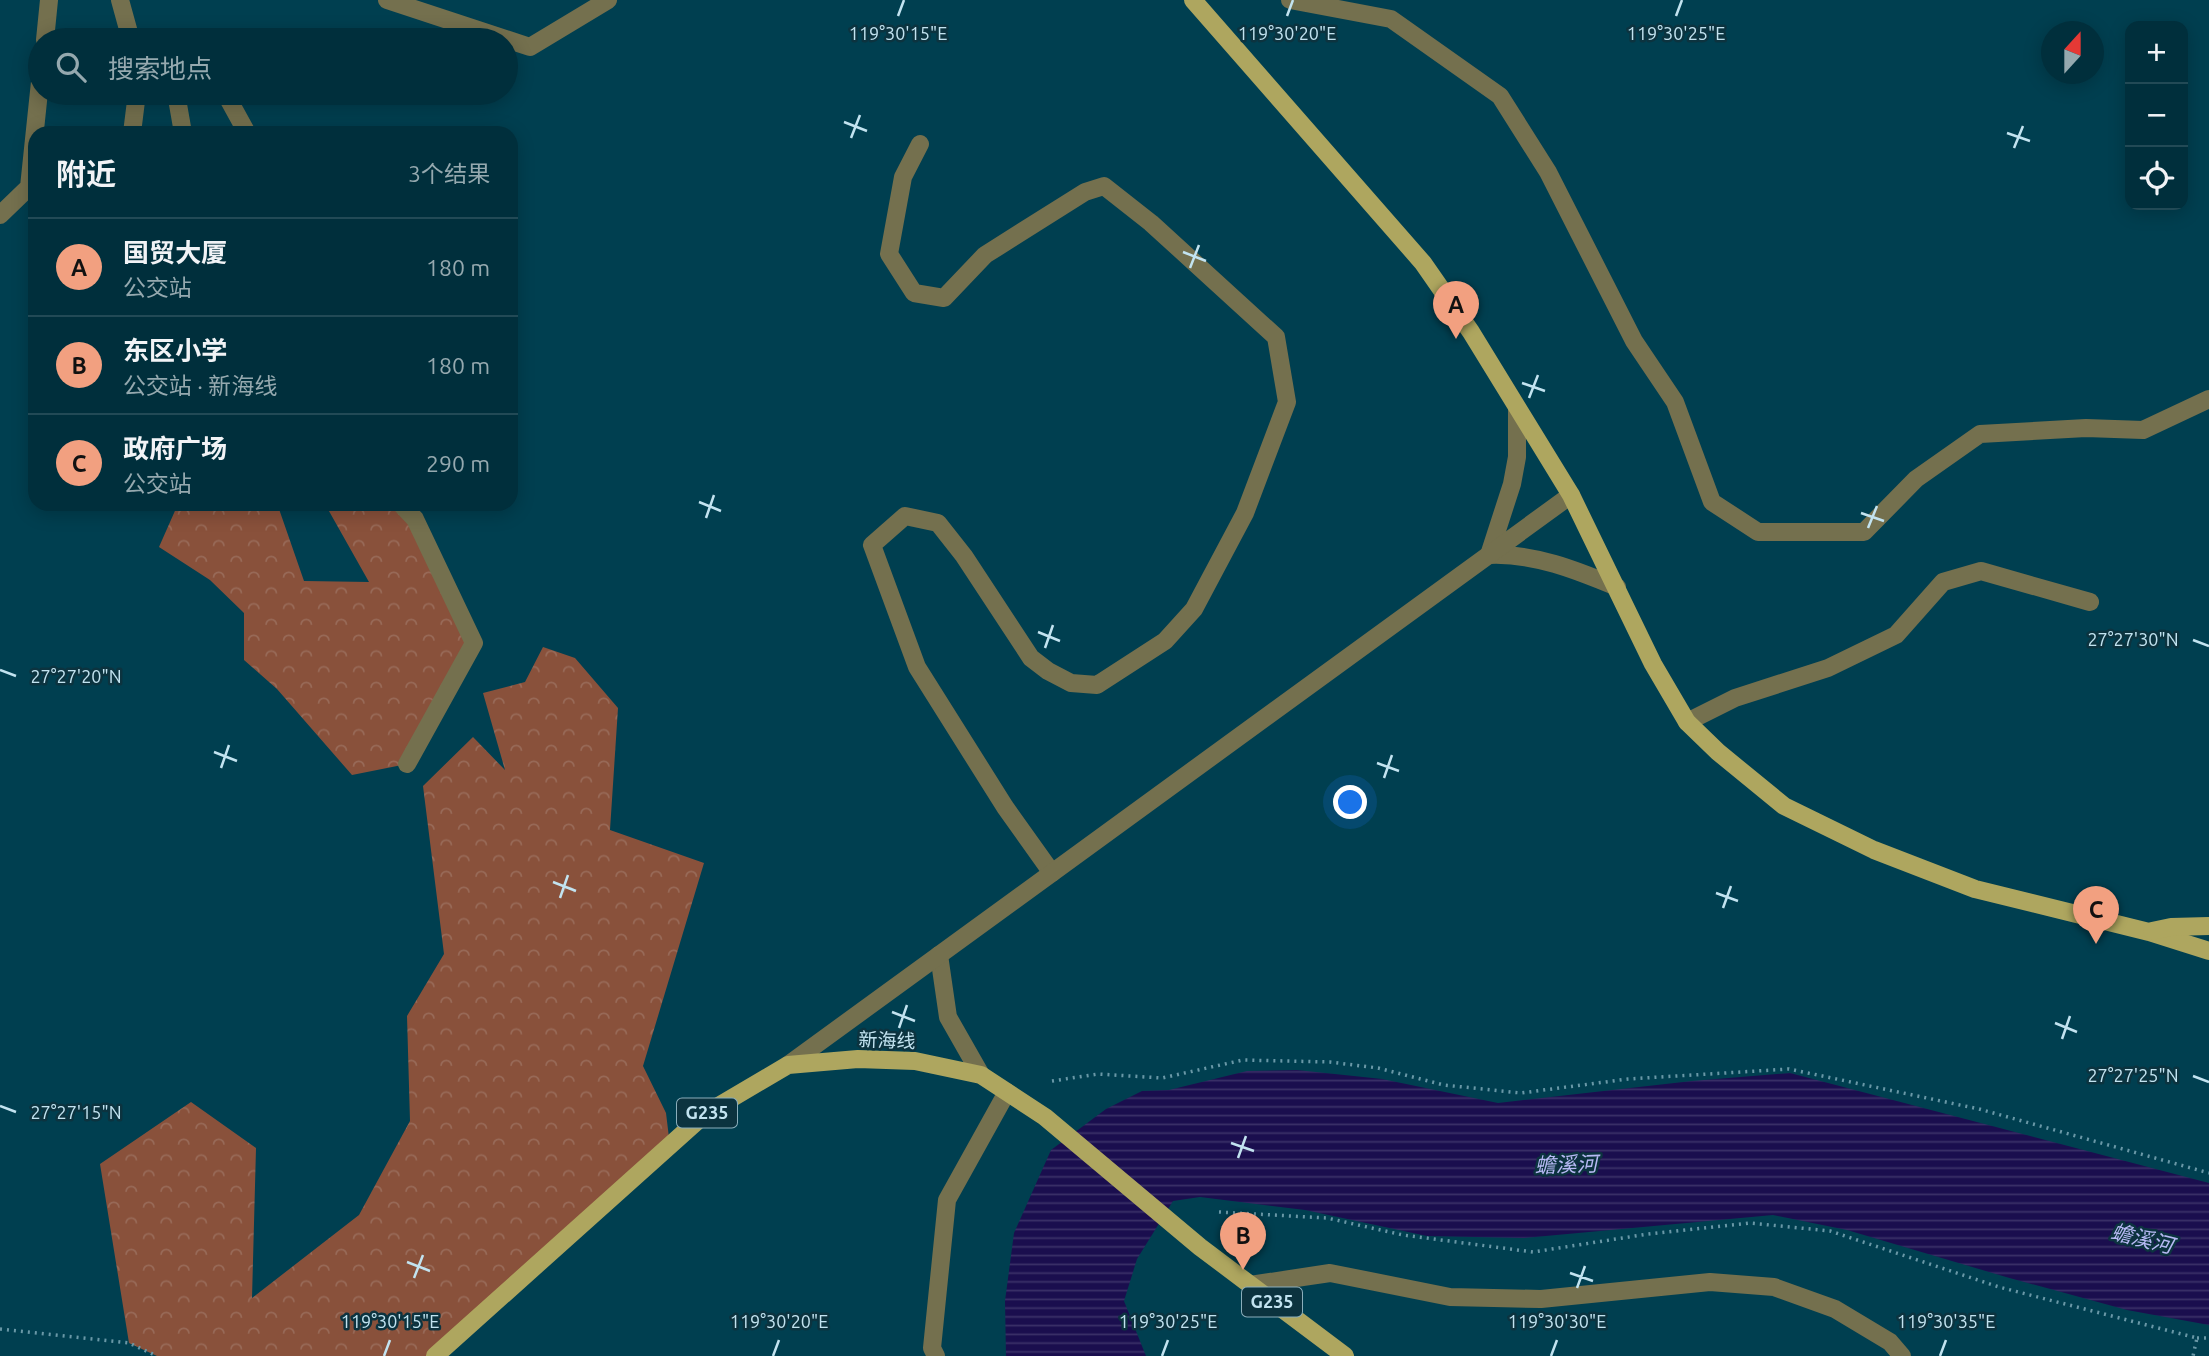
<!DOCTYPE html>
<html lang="zh">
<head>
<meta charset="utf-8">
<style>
  :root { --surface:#002f3c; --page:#0a3743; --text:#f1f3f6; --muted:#95a9af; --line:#224a56; --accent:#f2a080 }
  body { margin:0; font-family:Ubuntu,"Noto Sans SC",sans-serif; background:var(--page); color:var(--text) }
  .controls { position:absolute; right:21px; top:21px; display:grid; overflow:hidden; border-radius:14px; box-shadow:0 4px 18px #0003 }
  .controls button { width:63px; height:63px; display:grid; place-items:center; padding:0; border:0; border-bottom:2px solid var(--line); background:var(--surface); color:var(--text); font:35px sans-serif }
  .compass { position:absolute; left:2041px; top:21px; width:63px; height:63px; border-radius:50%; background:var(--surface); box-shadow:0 4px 18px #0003; rotate:21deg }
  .you { position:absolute; left:1351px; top:803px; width:24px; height:24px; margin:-18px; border:5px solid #fff; border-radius:50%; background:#1a73e8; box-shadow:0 0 0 10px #1a73e833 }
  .badge { display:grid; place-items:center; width:46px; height:46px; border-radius:50%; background:var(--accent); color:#111; font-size:23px; font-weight:700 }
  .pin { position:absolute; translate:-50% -58px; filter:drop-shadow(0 2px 4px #0008) }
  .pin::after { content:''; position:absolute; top:37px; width:24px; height:21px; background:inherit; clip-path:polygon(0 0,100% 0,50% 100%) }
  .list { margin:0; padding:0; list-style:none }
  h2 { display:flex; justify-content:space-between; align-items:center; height:91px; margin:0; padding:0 28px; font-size:30px }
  h2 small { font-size:23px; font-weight:400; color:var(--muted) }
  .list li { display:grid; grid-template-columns:46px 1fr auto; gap:21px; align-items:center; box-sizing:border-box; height:98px; padding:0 28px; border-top:2px solid var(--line) }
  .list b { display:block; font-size:26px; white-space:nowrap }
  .list p { margin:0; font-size:23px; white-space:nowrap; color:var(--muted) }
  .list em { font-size:23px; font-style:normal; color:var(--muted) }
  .icon { flex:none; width:38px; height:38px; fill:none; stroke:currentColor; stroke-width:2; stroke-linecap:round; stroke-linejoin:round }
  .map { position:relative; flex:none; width:2209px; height:1356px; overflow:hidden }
  .search { position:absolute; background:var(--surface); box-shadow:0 4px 18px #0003; left:28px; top:28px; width:490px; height:77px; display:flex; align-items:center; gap:18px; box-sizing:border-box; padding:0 24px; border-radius:38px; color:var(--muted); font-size:26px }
  .panel { position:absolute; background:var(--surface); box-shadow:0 4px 18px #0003; left:28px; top:126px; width:490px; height:385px; border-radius:21px }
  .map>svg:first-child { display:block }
</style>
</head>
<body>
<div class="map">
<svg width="2209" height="1356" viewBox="0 0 2209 1356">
  <defs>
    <pattern id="forest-crowns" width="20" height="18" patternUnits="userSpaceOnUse" patternTransform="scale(1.75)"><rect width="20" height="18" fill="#89513b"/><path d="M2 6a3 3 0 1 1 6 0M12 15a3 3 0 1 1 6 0" fill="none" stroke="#986a58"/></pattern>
    <pattern id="water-rules" width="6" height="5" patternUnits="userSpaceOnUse" patternTransform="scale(1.75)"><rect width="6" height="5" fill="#1a0e4e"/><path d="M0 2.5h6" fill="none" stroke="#3a3168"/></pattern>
  </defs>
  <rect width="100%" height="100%" fill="#003f50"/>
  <g fill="url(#forest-crowns)">
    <path d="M178 504H232L279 509 304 581 369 582 325 504H401L474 643 407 764 352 775 277 689 244 660V613L210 580 159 547Z"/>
    <path d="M543 647 575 658 618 708 610 830 704 863 643 1066 666 1113 670 1146 435 1356H157L129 1343 100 1164 191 1102 256 1148 252 1298 359 1215 410 1121 407 1016 444 954 423 786 473 737 505 770 483 693 525 682Z"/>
  </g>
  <path fill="url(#water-rules)" d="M1297 1070 1382 1079 1498 1103 1692 1081 1790 1073 2209 1183V1325L2127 1310 2006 1277 1847 1230 1773 1215 1524 1238 1427 1236 1305 1210 1200 1197 1173 1201 1137 1259 1124 1301 1146 1356H1006L1005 1301 1014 1233 1051 1150 1106 1109 1142 1091 1169 1090 1247 1071Z"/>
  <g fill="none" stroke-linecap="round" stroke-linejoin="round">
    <g stroke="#6998a7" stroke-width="3.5" stroke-dasharray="2 5" stroke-linecap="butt">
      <path d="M1052 1081 1098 1074 1162 1078 1243 1060 1330 1062 1378 1068 1444 1085 1521 1093 1628 1079 1789 1069 1979 1109 2209 1173"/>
      <path d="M1219 1212 1327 1218 1403 1235 1533 1252 1648 1234 1750 1223 1830 1231 1999 1287 2197 1338 2193 1356"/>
      <path d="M0 1329 129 1343 157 1356"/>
      <path d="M2197 1338H2209"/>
    </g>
    <g stroke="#74704e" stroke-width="18">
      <path d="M120 0 131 40"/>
      <path d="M387 0 530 47 608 0"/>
      <path d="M1290 0 1391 19 1500 96 1548 172 1634 341 1675 402 1712 502 1758 532H1864L1916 479 1980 434 2086 428 2143 430 2209 399"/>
      <path d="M45 40 49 0"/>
      <path d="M176 93 183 133"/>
      <path d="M225 93 247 133"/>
      <path d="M132 133 137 93"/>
      <path d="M920 144 903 177 889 254 914 293 944 298 985 255 1085 192 1104 186 1151 223 1276 337 1287 402 1245 513 1194 609 1165 641 1097 685 1071 683 1048 671 1031 658 964 556 938 523 905 516 872 545 917 667 1005 807 1052 873"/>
      <path d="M0 215 29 187 40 82"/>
      <path d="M1517 408V457L1512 484 1489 555C1534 553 1576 570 1617 587"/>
      <path d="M401 504 415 519 474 643 407 764"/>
      <path d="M1687 722 1735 698 1828 668 1896 635 1943 582 1981 571 2090 602"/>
      <path d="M939 955 948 1017 981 1075"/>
      <path d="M788 1065 1571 495"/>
      <path d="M1250 1285 1330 1273 1450 1297 1541 1299 1710 1282 1774 1287 1835 1309 1890 1342 1902 1356"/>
      <path d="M936 1356 932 1348 947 1200 1007 1092"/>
    </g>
    <g stroke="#aea65f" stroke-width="18">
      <path d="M1193 0 1423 263 1471 332 1571 495 1653 664 1687 722 1718 752 1784 806 1874 850 1975 889 2149 932 2209 951"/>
      <path d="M2152 931 2171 927 2209 926"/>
      <path d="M435 1356 705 1114 788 1065 858 1059 915 1061 981 1075 1045 1117 1200 1247 1345 1356"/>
    </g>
  </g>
  <path fill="none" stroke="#c2e3f0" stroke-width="2.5" d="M898 16 904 0M1287 16 1293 0M1676 16 1682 0M844 122 867 131M2007 133 2030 141M851 138 860 115M2014 148 2023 126M1183 252 1206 261M1190 268 1199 245M1522 383 1545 391M1529 398 1538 375M699 502 721 511M1861 513 1884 521M706 518 714 495M1868 528 1877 506M1038 632 1060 641M2193 640 2209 646M1045 648 1053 625M0 670 16 676M214 752 237 761M1377 763 1399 771M221 768 229 745M1384 778 1392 755M553 882 576 891M1716 893 1738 901M560 898 568 875M1723 908 1731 886M892 1012 915 1021M2055 1023 2077 1032M899 1028 907 1005M2062 1039 2070 1016M2193 1076 2209 1082M0 1106 16 1112M1231 1143 1254 1151M1238 1158 1246 1136M407 1262 430 1271M1570 1273 1593 1281M414 1278 423 1255M1577 1288 1585 1266M384 1356 390 1340M773 1356 779 1340M1162 1356 1168 1340M1551 1356 1557 1340M1940 1356 1946 1340"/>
  <g text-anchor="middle" stroke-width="5" stroke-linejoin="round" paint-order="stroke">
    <g fill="#0c333f" stroke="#8baebb" stroke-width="2">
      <rect x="677" y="1098.5" width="60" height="29" rx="5"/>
      <rect x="1242" y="1287.5" width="60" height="29" rx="5"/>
    </g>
    <g font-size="18" font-weight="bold" fill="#c2e3f0">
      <text x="707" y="1119">G235</text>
      <text x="1272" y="1308">G235</text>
    </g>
    <g font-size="19" fill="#c2e3f0" stroke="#0c333f">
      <text transform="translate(887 1040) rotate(2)" y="7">新海线</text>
    </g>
    <g font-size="21" font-style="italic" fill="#b7b9f4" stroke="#0c333f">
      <text transform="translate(1566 1165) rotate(-2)" y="7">蟾溪河</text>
      <text transform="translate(2142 1239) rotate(14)" y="7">蟾溪河</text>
    </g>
  </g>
  <g font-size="18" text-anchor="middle" fill="#c2e3f0" stroke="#0c333f" stroke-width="5" stroke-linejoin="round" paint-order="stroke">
    <text x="898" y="40">119°30'15"E</text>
    <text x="1676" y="40">119°30'25"E</text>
    <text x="1287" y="40">119°30'20"E</text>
    <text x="2133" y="646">27°27'30"N</text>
    <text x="76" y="683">27°27'20"N</text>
    <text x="2133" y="1082">27°27'25"N</text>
    <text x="76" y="1119">27°27'15"N</text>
    <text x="390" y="1328">119°30'15"E</text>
    <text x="779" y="1328">119°30'20"E</text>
    <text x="1168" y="1328">119°30'25"E</text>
    <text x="1557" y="1328">119°30'30"E</text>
    <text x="1946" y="1328">119°30'35"E</text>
  </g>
</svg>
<div class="controls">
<button>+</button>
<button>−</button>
<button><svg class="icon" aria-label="locate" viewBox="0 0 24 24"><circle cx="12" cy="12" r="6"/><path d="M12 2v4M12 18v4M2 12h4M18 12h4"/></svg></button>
</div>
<svg class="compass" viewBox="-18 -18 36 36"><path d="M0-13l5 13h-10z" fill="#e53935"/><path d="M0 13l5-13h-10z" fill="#95a9af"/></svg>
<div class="you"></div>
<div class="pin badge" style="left:1456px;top:339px">A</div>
<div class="pin badge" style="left:1243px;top:1270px">B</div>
<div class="pin badge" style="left:2096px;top:944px">C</div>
<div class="search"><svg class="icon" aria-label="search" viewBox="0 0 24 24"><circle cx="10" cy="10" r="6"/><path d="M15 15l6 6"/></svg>搜索地点</div>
<section class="panel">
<h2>附近<small>3个结果</small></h2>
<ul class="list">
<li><span class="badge">A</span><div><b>国贸大厦</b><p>公交站</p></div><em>180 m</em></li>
<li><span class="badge">B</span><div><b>东区小学</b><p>公交站 · 新海线</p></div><em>180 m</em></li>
<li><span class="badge">C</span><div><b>政府广场</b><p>公交站</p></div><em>290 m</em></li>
</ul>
</section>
</div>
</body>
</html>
